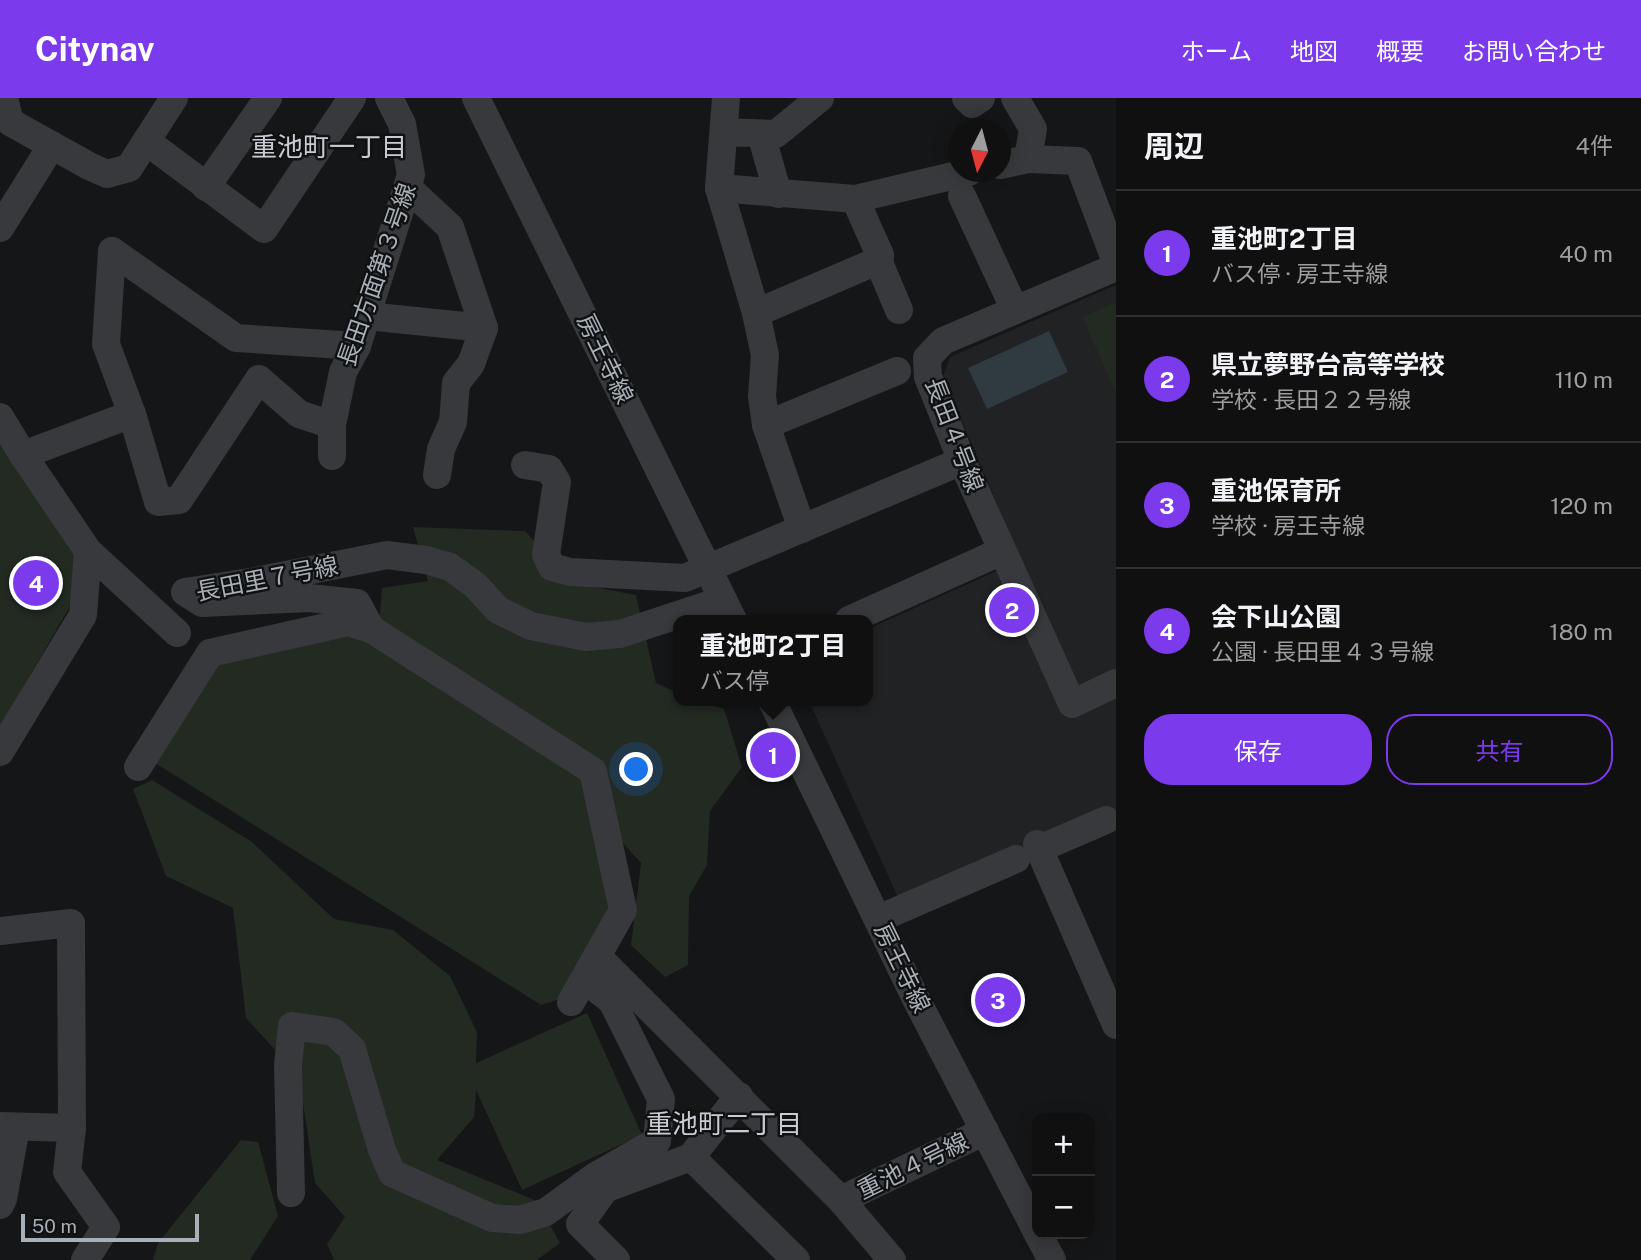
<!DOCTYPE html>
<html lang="ja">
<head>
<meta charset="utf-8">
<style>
  :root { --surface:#101011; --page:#1e1e1f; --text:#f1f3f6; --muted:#9c9d9f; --line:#303031; --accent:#7c3aed }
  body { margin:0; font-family:"Public Sans","Noto Sans JP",sans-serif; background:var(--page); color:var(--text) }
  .controls { position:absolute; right:21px; bottom:21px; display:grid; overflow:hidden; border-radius:14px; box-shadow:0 4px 18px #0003 }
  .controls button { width:63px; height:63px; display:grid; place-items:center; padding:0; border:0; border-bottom:2px solid var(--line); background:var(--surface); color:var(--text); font:35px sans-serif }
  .compass { position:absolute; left:948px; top:21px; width:63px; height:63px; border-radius:50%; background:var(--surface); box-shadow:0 4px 18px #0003; rotate:186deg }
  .scale { position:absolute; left:21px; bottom:18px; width:178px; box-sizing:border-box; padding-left:7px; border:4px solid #a8afb7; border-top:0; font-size:19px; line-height:24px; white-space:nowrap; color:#a8afb7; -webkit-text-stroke:5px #101112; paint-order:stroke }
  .you { position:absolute; left:637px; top:672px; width:24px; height:24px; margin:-18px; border:5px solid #fff; border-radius:50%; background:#1a73e8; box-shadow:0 0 0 10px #1a73e833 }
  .badge { display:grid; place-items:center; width:46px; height:46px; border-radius:50%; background:var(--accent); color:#fff; font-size:23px; font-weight:700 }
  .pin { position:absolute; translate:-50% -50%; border:4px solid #fff; box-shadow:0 2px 7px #0006 }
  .popup { position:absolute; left:673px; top:517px; width:200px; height:91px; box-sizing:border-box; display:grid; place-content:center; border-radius:14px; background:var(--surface); filter:drop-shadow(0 2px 5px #0005); font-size:23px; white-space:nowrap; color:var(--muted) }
  .popup b { font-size:26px; color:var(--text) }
  .popup::after { content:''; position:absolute; left:50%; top:100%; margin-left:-14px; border:14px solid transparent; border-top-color:var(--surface) }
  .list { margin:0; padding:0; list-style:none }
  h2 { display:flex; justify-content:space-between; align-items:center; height:91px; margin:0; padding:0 28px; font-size:30px }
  h2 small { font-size:23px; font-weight:400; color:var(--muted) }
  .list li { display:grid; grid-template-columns:46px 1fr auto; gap:21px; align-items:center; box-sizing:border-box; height:126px; padding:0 28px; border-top:2px solid var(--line) }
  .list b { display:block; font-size:26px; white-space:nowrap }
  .list p { margin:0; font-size:23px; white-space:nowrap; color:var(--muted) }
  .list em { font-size:23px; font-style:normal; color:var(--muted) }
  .actions { display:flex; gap:14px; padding:21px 28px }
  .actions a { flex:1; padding:16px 0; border:2px solid var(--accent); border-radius:28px; text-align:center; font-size:24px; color:var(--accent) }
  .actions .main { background:var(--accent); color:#fff }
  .map { position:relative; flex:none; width:1116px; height:1162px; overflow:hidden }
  header { display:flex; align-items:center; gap:42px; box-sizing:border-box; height:98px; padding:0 35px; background:var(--accent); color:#fff }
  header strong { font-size:33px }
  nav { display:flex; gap:38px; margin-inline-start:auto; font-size:24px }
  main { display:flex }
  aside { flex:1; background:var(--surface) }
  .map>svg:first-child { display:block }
</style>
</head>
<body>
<header>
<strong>Citynav</strong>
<nav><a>ホーム</a><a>地図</a><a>概要</a><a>お問い合わせ</a></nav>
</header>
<main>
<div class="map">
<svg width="1116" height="1162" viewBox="0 0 1116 1162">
  <rect width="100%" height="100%" fill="#151617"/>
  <path fill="#212224" d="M1116 187V711L901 806 809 603H868V531L1021 462 943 279 950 259Z"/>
  <g fill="#222a22">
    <path d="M1116 204V295L1082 219Z"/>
    <path d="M0 338 76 460 69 510 0 629Z"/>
    <path d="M413 429 525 433 573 485 636 497 656 585 678 595V603H700L724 611 742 669 710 713 707 767 689 798 688 867 665 879 631 847 641 765 619 741 606 666 379 529 382 490 428 483Z"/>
    <path d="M351 535 584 679 610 812 560 901 541 907 155 665 220 562Z"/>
    <path d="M152 682 252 744 334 821 393 832 450 878 477 934 476 965 587 915 642 1037 522 1092 476 992 474 1019 437 1062 537 1103 560 1145 537 1162H334L327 1146 345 1119 315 1085 299 978 246 920 233 810 166 778 133 691Z"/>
    <path d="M241 1042 258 1044 278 1118 250 1162H153L158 1145Z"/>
  </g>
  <path fill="#2f3b40" d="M1049 233 1068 274 987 311 968 270Z"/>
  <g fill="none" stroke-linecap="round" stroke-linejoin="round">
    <g stroke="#37393c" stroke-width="28">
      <path d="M4 0 10 24 89 68 107 76 129 70 174 0"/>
      <path d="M476 0 733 522"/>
      <path d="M726 0 719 90 756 215 765 257 762 298 766 327 802 431"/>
      <path d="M966 0 972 6 981 0"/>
      <path d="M1015 0 1033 31 1028 61"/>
      <path d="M724 34 776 36 820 0"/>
      <path d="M761 36 778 96"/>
      <path d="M146 43 264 131 352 0"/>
      <path d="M1000 67 1028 61 1078 63 1116 164"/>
      <path d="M206 89 268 0"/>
      <path d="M719 90 855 101 969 74"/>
      <path d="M962 98 1015 212"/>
      <path d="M855 101 880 157V167L899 212"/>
      <path d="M0 130 52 47"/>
      <path d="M112 153 106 246 132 316 158 404 179 402 259 281 299 316 332 327"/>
      <path d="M112 153 236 240 357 248"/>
      <path d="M1116 169 943 243 927 260 928 279 962 363 1072 606 1116 585"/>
      <path d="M756 215 868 167H880"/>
      <path d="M367 218 484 230 450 129 408 90"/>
      <path d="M0 319 23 357 88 453 177 535"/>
      <path d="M766 327 897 273"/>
      <path d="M23 357 132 316"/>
      <path d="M332 358V327L343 274 357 248 411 77 402 26 389 0"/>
      <path d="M525 367 549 371 557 384 546 457 552 469 570 474 685 480 962 363"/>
      <path d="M437 377 441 351 453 324 456 285 471 266 484 230"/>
      <path d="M849 522 1002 453"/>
      <path d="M772 603 915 899 1037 1134"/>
      <path d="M0 654 83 517 88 453"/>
      <path d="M138 669 210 555 348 524 371 531"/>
      <path d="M1037 746 1116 927"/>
      <path d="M1039 751 1106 722"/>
      <path d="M878 821 1016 761"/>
      <path d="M0 833 71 825 72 1030 67 1074 106 1129 85 1162"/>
      <path d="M597 858 841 1102 892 1162"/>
      <path d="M571 904 623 812 593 673 371 531 357 505 309 500 202 505 185 494 256 483 387 457 426 462 450 469 475 487 498 512 531 528 586 539 620 536 723 502"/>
      <path d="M739 998 691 1059 796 1162"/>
      <path d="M0 1028 72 1030"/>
      <path d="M291 1095 288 967 292 928 334 934 352 951 382 1052 392 1075 492 1120 520 1122 546 1114 594 1079 657 1043 661 1001 612 903 584 881"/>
      <path d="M841 1102 985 1033"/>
      <path d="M0 1107 3 1101 16 1029"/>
      <path d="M1038 1136 1052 1162"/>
      <path d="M616 1162 580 1126 605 1091 691 1059"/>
    </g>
  </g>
  <g text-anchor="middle" stroke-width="5" stroke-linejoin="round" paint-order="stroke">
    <g font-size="24" fill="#a8afb7" stroke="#101112">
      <text transform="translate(377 177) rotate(-71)" y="8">長田方面第３号線</text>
      <text transform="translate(605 261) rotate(64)" y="8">房王寺線</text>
      <text transform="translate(954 337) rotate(69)" y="8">長田４号線</text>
      <text transform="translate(267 481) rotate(-11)" y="8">長田里７号線</text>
      <text transform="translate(902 870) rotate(64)" y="8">房王寺線</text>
      <text transform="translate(913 1068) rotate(-26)" y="8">重池４号線</text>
    </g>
    <g font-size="26" fill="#c9cdd3" stroke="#101112">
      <text x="329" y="58">重池町一丁目</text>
      <text x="724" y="1035">重池町二丁目</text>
    </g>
  </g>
</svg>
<div class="controls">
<button>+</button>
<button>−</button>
</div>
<svg class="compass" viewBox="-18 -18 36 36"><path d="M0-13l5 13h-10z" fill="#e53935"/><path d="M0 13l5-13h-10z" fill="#9c9d9f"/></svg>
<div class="scale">50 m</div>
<div class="you"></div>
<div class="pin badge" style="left:773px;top:657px">1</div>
<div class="popup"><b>重池町2丁目</b>バス停</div>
<div class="pin badge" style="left:1012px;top:512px">2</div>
<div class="pin badge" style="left:998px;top:902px">3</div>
<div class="pin badge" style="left:36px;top:485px">4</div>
</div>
<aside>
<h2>周辺<small>4件</small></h2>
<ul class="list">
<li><span class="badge">1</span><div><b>重池町2丁目</b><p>バス停 · 房王寺線</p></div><em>40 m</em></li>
<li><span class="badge">2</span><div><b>県立夢野台高等学校</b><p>学校 · 長田２２号線</p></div><em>110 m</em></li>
<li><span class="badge">3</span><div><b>重池保育所</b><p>学校 · 房王寺線</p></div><em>120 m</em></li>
<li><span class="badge">4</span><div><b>会下山公園</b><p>公園 · 長田里４３号線</p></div><em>180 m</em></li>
</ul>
<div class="actions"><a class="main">保存</a><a>共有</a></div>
</aside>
</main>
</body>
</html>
